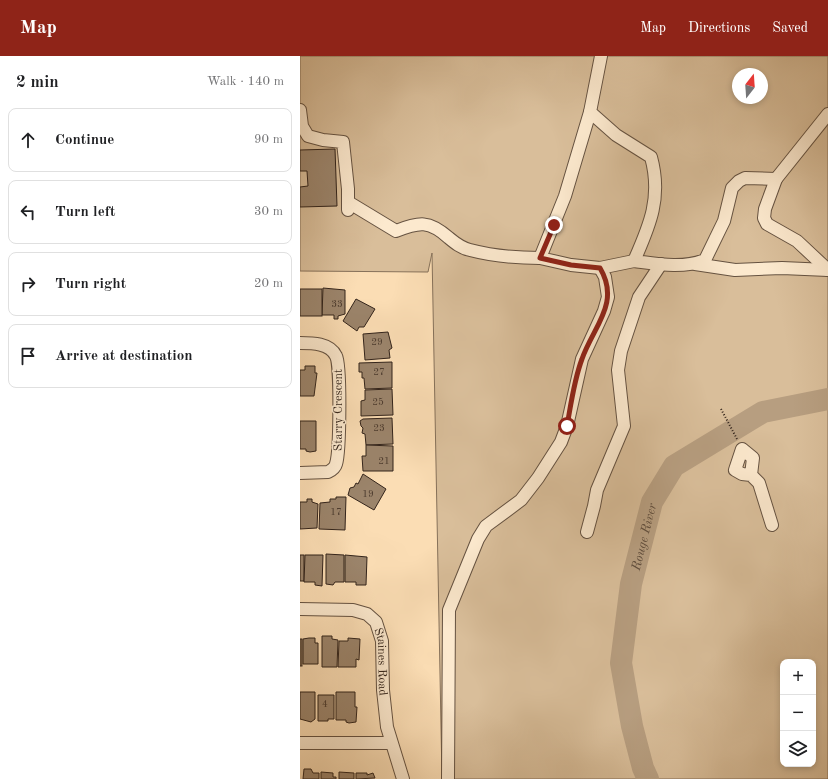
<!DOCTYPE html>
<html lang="en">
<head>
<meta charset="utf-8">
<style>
  :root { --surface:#fff; --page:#f2f2f2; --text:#202124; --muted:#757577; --line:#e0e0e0; --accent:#8f2418 }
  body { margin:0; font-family:"Old Standard TT",serif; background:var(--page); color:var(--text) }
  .controls { position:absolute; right:12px; bottom:12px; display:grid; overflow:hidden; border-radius:8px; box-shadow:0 2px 6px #0003 }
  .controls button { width:36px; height:36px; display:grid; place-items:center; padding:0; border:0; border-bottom:1px solid var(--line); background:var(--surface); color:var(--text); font:20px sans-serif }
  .compass { position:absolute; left:432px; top:12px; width:36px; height:36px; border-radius:50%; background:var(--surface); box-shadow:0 2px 6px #0003; rotate:17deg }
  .stop { position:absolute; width:12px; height:12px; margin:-9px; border:3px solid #8f2418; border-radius:50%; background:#fff }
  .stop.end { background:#8f2418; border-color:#fff; box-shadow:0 1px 4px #0008 }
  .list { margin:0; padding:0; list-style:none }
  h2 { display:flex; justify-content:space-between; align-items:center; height:52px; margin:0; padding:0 16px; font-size:17px }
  h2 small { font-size:13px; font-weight:400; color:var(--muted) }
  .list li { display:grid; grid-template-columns:26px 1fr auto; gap:12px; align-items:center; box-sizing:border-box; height:64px; margin:0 8px 8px; padding:0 8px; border:1px solid var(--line); border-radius:8px }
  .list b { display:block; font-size:15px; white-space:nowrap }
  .list em { font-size:13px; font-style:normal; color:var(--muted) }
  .icon { flex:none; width:22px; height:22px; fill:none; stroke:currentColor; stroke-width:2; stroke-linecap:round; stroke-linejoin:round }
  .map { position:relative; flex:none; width:528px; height:723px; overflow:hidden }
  header { display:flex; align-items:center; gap:24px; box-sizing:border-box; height:56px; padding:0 20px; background:var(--accent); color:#fff }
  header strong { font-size:19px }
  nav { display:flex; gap:22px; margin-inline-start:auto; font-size:14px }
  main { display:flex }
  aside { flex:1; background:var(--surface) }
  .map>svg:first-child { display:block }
</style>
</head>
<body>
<header>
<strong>Map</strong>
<nav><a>Map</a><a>Directions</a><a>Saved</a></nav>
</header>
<main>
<aside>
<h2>2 min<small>Walk · 140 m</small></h2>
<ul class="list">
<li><svg class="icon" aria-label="ahead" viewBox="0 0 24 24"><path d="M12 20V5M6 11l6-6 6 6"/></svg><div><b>Continue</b></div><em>90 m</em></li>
<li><svg class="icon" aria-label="left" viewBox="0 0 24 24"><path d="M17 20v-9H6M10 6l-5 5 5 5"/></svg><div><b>Turn left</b></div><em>30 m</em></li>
<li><svg class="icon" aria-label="right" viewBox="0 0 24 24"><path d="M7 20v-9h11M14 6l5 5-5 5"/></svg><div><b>Turn right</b></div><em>20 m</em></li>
<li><svg class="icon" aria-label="arrive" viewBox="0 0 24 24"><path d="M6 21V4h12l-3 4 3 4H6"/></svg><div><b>Arrive at destination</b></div></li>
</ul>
</aside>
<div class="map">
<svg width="528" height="723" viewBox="0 0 528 723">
  <rect width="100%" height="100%" fill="#fbddb4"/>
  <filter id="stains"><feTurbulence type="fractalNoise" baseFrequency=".005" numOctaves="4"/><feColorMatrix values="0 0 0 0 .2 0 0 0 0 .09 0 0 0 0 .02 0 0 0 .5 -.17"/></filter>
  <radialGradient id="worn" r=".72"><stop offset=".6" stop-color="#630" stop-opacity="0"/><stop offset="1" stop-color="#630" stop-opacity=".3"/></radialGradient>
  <path fill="#d9be9a" stroke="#86715a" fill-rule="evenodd" d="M0 0H528V723H142L132 197 128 216 0 215ZM438 18H462V42H438ZM483 606H513V708H483Z"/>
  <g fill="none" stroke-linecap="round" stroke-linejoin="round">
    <path stroke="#b79e80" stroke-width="22" id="s1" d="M348 723 343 712 332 670 321 607 331 528 352 446 374 410 463 356 528 343"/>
  </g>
  <g fill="#9b846b" stroke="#33241b">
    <path d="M35 93 37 150 0 151V131L8 130 7 115H0V94Z"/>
    <path d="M23 232 45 234V258L38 260V263H34V259H22Z"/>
    <rect x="0" y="233" width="22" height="27"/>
    <path d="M56 243 75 253 64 271H59L57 275 43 265Z"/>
    <path d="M88 276 92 292 89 294 90 302 65 304 63 278Z"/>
    <path d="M92 306V332L65 333 64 322H62V316H59V307Z"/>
    <path d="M5 310H15V317H17L14 340H0V314H5Z"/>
    <path d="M92 333 93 359 61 360V345L65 344V334Z"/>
    <path d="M92 362 93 388 66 389 65 378 62 377 63 372 61 370 60 365 63 363Z"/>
    <path d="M0 365H16V395L10 396 6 395V393H0Z"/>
    <path d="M66 389 93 390V415H63L62 400H66Z"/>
    <path d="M63 418 86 433 74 454 48 439 50 432 54 431 56 427 58 428Z"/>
    <path d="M36 441H46L45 474 19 473 20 447 30 446V443H36Z"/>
    <path d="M7 443H12V446L18 448 17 472 0 473V446H7Z"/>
    <path d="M26 498 44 499V526H35L33 529 26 528Z"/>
    <rect x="0" y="499" width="4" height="26"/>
    <path d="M5 499H23L22 530 15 529V526H4Z"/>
    <path d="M45 499 67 501 66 529H56V526H45Z"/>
    <path d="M22 580H32V583L38 584 37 611H22Z"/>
    <path d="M9 582H15V587H18V608H3V583Z"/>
    <path d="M48 582 60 583 59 604 56 603V611H38L39 585H48Z"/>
    <rect x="0" y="583" width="2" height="27"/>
    <path d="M0 636H15V663L11 666 0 663Z"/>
    <path d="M36 636H55V651H57L56 666 49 667 46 666V664H36Z"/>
    <path d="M18 639H34V663H28V665H18Z"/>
    <path d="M4 713H11L13 717H19V723H3Z"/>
    <path d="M21 716 33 717V721H36V723H21Z"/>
    <path d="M39 716 54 717V723H39Z"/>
    <path d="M56 717H67V719L73 717 75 722 56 723Z"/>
  </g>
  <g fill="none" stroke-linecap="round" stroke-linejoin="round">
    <g stroke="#655241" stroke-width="14">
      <g id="minor">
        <path d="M301 0 290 56 316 79 351 101C362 141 350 169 334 205 357 208 382 213 405 204L424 165 432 132 439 125 445 122 476 123 528 58"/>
        <path d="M0 54 2 70 8 80 23 84 43 86 48 133V154"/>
        <path d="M290 56 265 140 240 202 271 209 300 212 334 205"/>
        <path d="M476 123 465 153 464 162 467 168 497 185 528 214"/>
        <path d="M48 146 96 175C119 166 129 164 149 182 155 187 161 192 170 194 193 200 217 202 240 202"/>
        <path d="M395 208 435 214 482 212 528 214"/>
        <path d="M0 287C12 287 30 287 36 300 41 309 40 396 36 408 35 412 32 414 28 416L0 417"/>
        <path d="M451 419 442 418 435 414 442 393 453 402 451 419 459 427 472 469"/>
        <path d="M287 476 294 450 297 434 324 370 318 314 321 295 339 241 361 208"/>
        <path id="s2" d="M0 553 53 554 67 558 76 566 82 585 83 634 87 671 103 723"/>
        <path d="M0 687H91"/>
        <path d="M148 723 149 554 178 483 186 470 221 444 238 422 261 386 267 370 282 303 304 255 308 241 305 221 300 212"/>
      </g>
    </g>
    <path stroke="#33241b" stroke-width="2" stroke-dasharray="1 2" stroke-linecap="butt" d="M421 353 437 383"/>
    <use href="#minor" stroke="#fce9ce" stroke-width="12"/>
  </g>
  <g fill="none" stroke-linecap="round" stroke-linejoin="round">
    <path stroke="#8f2418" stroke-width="5" d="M254 169 240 202 271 209 300 212C321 247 293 271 282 303 274 324 271 348 267 370"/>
  </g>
  <g text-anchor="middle" stroke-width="3" stroke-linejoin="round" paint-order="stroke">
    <g font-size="10" fill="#4d3c2f">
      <text x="37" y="251">33</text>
      <text x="77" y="289">29</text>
      <text x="79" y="319">27</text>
      <text x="78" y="349">25</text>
      <text x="79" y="375">23</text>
      <text x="84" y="408">21</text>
      <text x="68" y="441">19</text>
      <text x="36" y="459">17</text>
      <text x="25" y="651">4</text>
    </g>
    <g font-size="12" fill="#33241b" stroke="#fce9ce">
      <text transform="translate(38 354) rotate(-90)" y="4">Starry Crescent</text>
      <text dy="4" stroke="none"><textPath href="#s2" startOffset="120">Staines Road</textPath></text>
    </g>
    <g font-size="13" font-style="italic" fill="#614f3e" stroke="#fce9ce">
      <text dy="5" stroke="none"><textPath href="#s1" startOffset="248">Rouge River</textPath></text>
    </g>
  </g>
  <rect width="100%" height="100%" filter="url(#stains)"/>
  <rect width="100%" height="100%" fill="url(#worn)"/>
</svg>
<div class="controls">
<button>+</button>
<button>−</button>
<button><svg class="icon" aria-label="layers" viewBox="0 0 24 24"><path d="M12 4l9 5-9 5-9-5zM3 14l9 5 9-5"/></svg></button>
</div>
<svg class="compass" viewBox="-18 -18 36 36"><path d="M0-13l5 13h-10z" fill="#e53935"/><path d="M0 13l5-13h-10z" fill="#757577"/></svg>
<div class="stop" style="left:267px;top:370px"></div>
<div class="stop end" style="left:254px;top:169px"></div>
</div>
</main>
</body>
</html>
